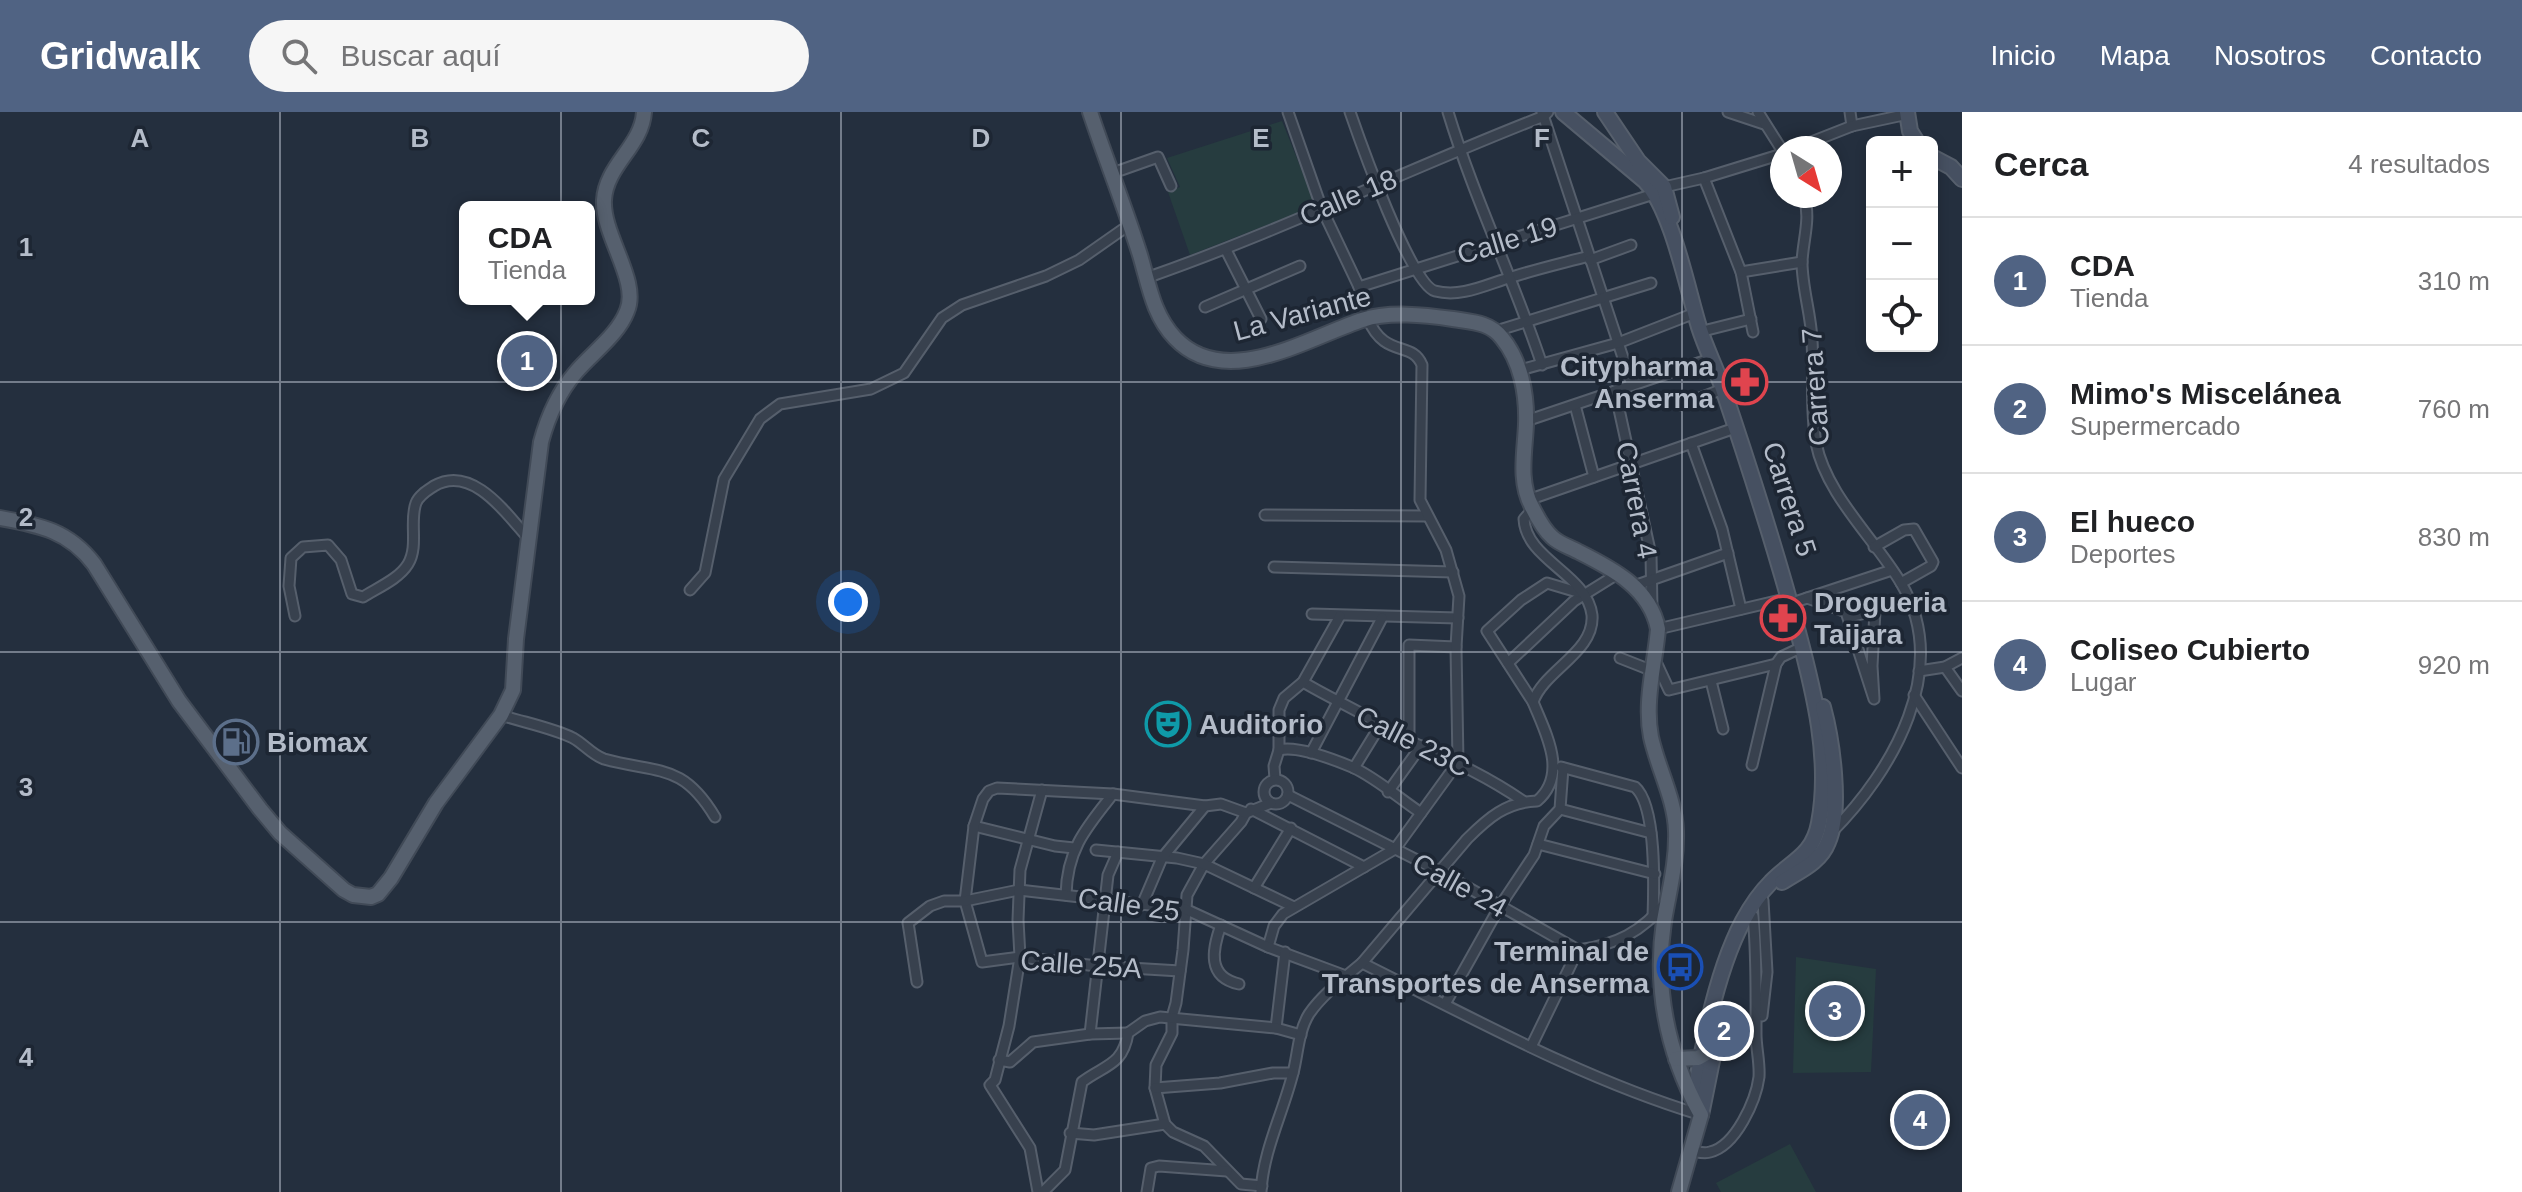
<!DOCTYPE html>
<html lang="es">
<head>
<meta charset="utf-8">
<style>
  :root { --surface:#fff; --page:#f6f6f6; --text:#202124; --muted:#757577; --line:#e0e0e0; --accent:#506383 }
  body { margin:0; font-family:Helvetica,sans-serif; background:var(--page); color:var(--text) }
  .controls { position:absolute; right:24px; top:24px; display:grid; overflow:hidden; border-radius:12px; box-shadow:0 4px 12px #0003 }
  .controls button { width:72px; height:72px; display:grid; place-items:center; padding:0; border:0; border-bottom:2px solid var(--line); background:var(--surface); color:var(--text); font:40px sans-serif }
  .compass { position:absolute; left:1770px; top:24px; width:72px; height:72px; border-radius:50%; background:var(--surface); box-shadow:0 4px 12px #0003; rotate:143deg }
  .you { position:absolute; left:848px; top:490px; width:28px; height:28px; margin:-20px; border:6px solid #fff; border-radius:50%; background:#1a73e8; box-shadow:0 0 0 12px #1a73e833 }
  .badge { display:grid; place-items:center; width:52px; height:52px; border-radius:50%; background:var(--accent); color:#fff; font-size:26px; font-weight:700 }
  .pin { position:absolute; translate:-50% -50%; border:4px solid #fff; box-shadow:0 2px 8px #0006 }
  .popup { position:absolute; left:459px; top:89px; width:136px; height:104px; box-sizing:border-box; display:grid; place-content:center; border-radius:12px; background:var(--surface); filter:drop-shadow(0 2px 6px #0005); font-size:26px; white-space:nowrap; color:var(--muted) }
  .popup b { font-size:30px; color:var(--text) }
  .popup::after { content:''; position:absolute; left:50%; top:100%; margin-left:-16px; border:16px solid transparent; border-top-color:var(--surface) }
  .list { margin:0; padding:0; list-style:none }
  h2 { display:flex; justify-content:space-between; align-items:center; height:104px; margin:0; padding:0 32px; font-size:34px }
  h2 small { font-size:26px; font-weight:400; color:var(--muted) }
  .list li { display:grid; grid-template-columns:52px 1fr auto; gap:24px; align-items:center; box-sizing:border-box; height:128px; padding:0 32px; border-top:2px solid var(--line) }
  .list b { display:block; font-size:30px; white-space:nowrap }
  .list p { margin:0; font-size:26px; white-space:nowrap; color:var(--muted) }
  .list em { font-size:26px; font-style:normal; color:var(--muted) }
  .icon { flex:none; width:44px; height:44px; fill:none; stroke:currentColor; stroke-width:2; stroke-linecap:round; stroke-linejoin:round }
  .map { position:relative; flex:none; width:1962px; height:1080px; overflow:hidden }
  header { display:flex; align-items:center; gap:48px; box-sizing:border-box; height:112px; padding:0 40px; background:var(--accent); color:#fff }
  header strong { font-size:38px }
  nav { display:flex; gap:44px; margin-inline-start:auto; font-size:28px }
  .search { width:560px; height:72px; background:var(--page); display:flex; align-items:center; gap:20px; box-sizing:border-box; padding:0 28px; border-radius:44px; color:var(--muted); font-size:30px }
  main { display:flex }
  aside { flex:1; background:var(--surface) }
  .map>svg:first-child { display:block }
</style>
</head>
<body>
<header>
<strong>Gridwalk</strong>
<div class="search"><svg class="icon" aria-label="search" viewBox="0 0 24 24"><circle cx="10" cy="10" r="6"/><path d="M15 15l6 6"/></svg>Buscar aquí</div>
<nav><a>Inicio</a><a>Mapa</a><a>Nosotros</a><a>Contacto</a></nav>
</header>
<main>
<div class="map">
<svg width="1962" height="1080" viewBox="0 0 1962 1080">
  <rect width="100%" height="100%" fill="#242f3e"/>
  <g fill="#263c3f">
    <path d="M1282 9 1316 94 1190 143 1168 80 1180 75 1167 46Z"/>
    <path d="M1796 845 1876 857 1871 960 1793 961Z"/>
    <path d="M1790 1032 1816 1080H1721L1716 1071Z"/>
  </g>
  <g fill="none" stroke-linecap="round" stroke-linejoin="round">
    <g stroke="#565f6c" stroke-width="13">
      <g id="street">
        <path d="M1288 0 1322 97 1359 175 1364 208"/>
        <path d="M1350 0C1360 29 1411 173 1435 179 1462 186 1487 172 1512 165 1537 157 1563 151 1589 144"/>
        <path d="M1448 0C1474 86 1514 168 1542 253"/>
        <path d="M1542 0 1632 273"/>
        <path d="M1728 0 1764 12"/>
        <path d="M1758 0 1782 38"/>
        <path d="M1850 0 1852 14"/>
        <path d="M1796 36 1852 14 1908 2"/>
        <path d="M1110 62 1158 45 1171 74"/>
        <path d="M1704 66 1741 160 1753 220"/>
        <path d="M1664 75 1704 66 1782 42"/>
        <path d="M1804 84C1811 107 1803 127 1802 150 1802 176 1811 202 1812 228 1814 263 1810 297 1816 331 1826 383 1875 427 1901 471 1952 557 1893 659 1831 721"/>
        <path d="M1226 138 1261 207"/>
        <path d="M1590 148 1631 133"/>
        <path d="M1741 160 1802 150"/>
        <path d="M1146 166C1281 119 1410 56 1544 4L1548 0"/>
        <path d="M1359 175 1654 82"/>
        <path d="M1205 195 1300 154"/>
        <path d="M1707 218 1751 207"/>
        <path d="M1496 219 1651 171"/>
        <path d="M1520 258 1618 231 1695 201"/>
        <path d="M1615 279 1651 443 1652 496"/>
        <path d="M1575 293 1594 365"/>
        <path d="M1681 293 1723 277"/>
        <path d="M1526 309 1710 247"/>
        <path d="M1691 331 1722 417 1741 497"/>
        <path d="M1528 388 1735 316"/>
        <path d="M1265 403 1426 404"/>
        <path d="M1874 435 1904 418 1914 417 1933 450 1931 454 1901 471"/>
        <path d="M1274 455 1453 460"/>
        <path d="M1634 474 1728 441"/>
        <path d="M690 478 705 461 724 367 760 307 780 292 871 277 904 261 942 206 962 193 1046 164 1079 148 1129 113"/>
        <path d="M1807 486 1846 500 1874 587 1872 554 1875 499 1848 505"/>
        <path d="M1795 490 1892 458"/>
        <path d="M1312 502 1458 506"/>
        <path d="M295 504 289 474 291 446 303 435 328 433 341 448 352 482 363 485C377 476 399 467 408 452 419 434 409 409 416 391 419 383 428 378 434 374 472 352 506 401 528 426"/>
        <path d="M1658 517 1789 486"/>
        <path d="M1620 546 1653 559"/>
        <path d="M1656 550 1669 578 1776 552"/>
        <path d="M1508 551 1574 489 1619 461"/>
        <path d="M1945 555 1962 579"/>
        <path d="M1919 559 1945 555 1962 546"/>
        <path d="M1711 569 1723 617"/>
        <path d="M1303 570C1328 585 1355 597 1380 612 1387 616 1393 622 1401 625 1444 645 1484 662 1523 689"/>
        <path d="M1914 583 1962 656"/>
        <path d="M1533 590 1487 519 1521 488 1547 471 1584 482"/>
        <path d="M501 603C522 610 553 616 573 626 584 632 592 643 604 647 658 662 682 650 715 705"/>
        <path d="M1409 629V533L1456 535"/>
        <path d="M1279 638C1297 633 1335 648 1352 655 1375 665 1400 687 1421 701"/>
        <path d="M1311 641 1382 506"/>
        <path d="M1752 653 1776 552 1781 545 1796 538 1804 541"/>
        <path d="M1561 655 1635 675C1657 694 1654 777 1653 806"/>
        <path d="M1354 656 1381 612"/>
        <path d="M1275 667 1274 654 1279 638V598L1284 586 1303 570 1340 504"/>
        <circle cx="1276" cy="680" r="12"/>
        <path d="M1388 680 1421 634"/>
        <path d="M1288 683 1439 759 1578 838C1616 833 1642 820 1666 790"/>
        <path d="M1251 697 1364 755"/>
        <path d="M1560 697 1651 721"/>
        <path d="M1246 701 1241 710 1204 752 1187 783 1183 838 1176 891 1172 905V921L1156 953 1155 976 1165 1012 1173 1020 1204 1034 1241 1072 1262 1074"/>
        <path d="M974 714 1055 734 1074 736"/>
        <path d="M1538 732 1655 762"/>
        <path d="M1096 738 1177 746 1204 752 1294 795"/>
        <path d="M1254 776 1291 716"/>
        <path d="M1066 783C1067 737 1086 716 1113 682"/>
        <path d="M1142 793 1162 746 1205 694"/>
        <path d="M1221 813C1212 838 1207 865 1239 872"/>
        <path d="M1268 835 1274 814 1283 802 1395 737 1458 650 1456 535 1459 484 1446 438 1420 388 1422 253C1412 228 1385 247 1368 207"/>
        <path d="M1362 851C1473 906 1582 967 1701 1003"/>
        <path d="M1180 859 1097 854 1020 845 982 850 965 789 974 714 983 687 989 679 997 676 1113 682 1205 694 1221 692 1246 701 1271 691"/>
        <path d="M917 870 909 817 908 811 930 794 944 789H965L1019 778 1185 797 1268 835 1346 864"/>
        <path d="M1445 892 1500 794 1534 743 1544 714 1560 697 1563 656"/>
        <path d="M1762 904 1767 860 1763 788"/>
        <path d="M1276 916 1285 840"/>
        <path d="M1128 921 1145 909 1160 905 1276 916 1301 923"/>
        <path d="M1090 922 1108 763 1118 740"/>
        <path d="M1531 935 1578 838"/>
        <path d="M999 948 1010 950 1033 930 1090 922 1128 921"/>
        <path d="M1155 976 1220 971 1273 961H1293"/>
        <path d="M1070 1021 1094 1023 1165 1012"/>
        <path d="M1692 1039C1698 1040 1705 1042 1710 1040 1736 1034 1756 988 1759 965 1760 950 1756 936 1756 922 1756 882 1757 843 1753 804"/>
        <path d="M1038 1080 1030 1036 990 973 995 968 1009 914 1020 845 1018 808 1020 758 1042 678"/>
        <path d="M1043 1080 1065 1058 1082 970C1104 953 1123 954 1128 921"/>
        <path d="M1147 1080 1151 1056 1159 1054 1227 1059"/>
        <path d="M1261 1080C1263 1039 1283 1001 1293 961 1298 942 1298 920 1309 902 1322 883 1344 866 1362 851L1467 727C1488 706 1506 690 1537 689 1569 662 1545 620 1533 590 1544 558 1595 540 1592 503 1587 462 1526 448 1524 407L1533 397"/>
      </g>
    </g>
    <g stroke="#565f6c" stroke-width="18">
      <g id="secondary">
        <path d="M1563 0 1645 69C1672 98 1687 176 1699 215 1706 237 1716 256 1723 277 1750 357 1776 438 1798 520 1814 580 1831 648 1819 711 1813 744 1791 749 1771 770 1760 781 1750 796 1743 809 1717 858 1702 934 1694 989"/>
        <path d="M1605 0 1638 49 1664 75 1672 105"/>
        <path d="M1907 0 1910 19 1917 30"/>
        <path d="M1932 45 1951 55 1962 67"/>
        <path d="M1782 770C1799 759 1820 751 1828 730 1842 698 1832 628 1823 595"/>
        <path d="M1701 1003 1716 929"/>
      </g>
    </g>
    <g stroke="#414a57" stroke-width="18">
      <g id="primary">
        <path d="M1090 0C1106 48 1125 95 1140 143 1149 173 1153 203 1175 226 1225 279 1308 226 1362 208 1389 199 1425 203 1453 207 1471 210 1490 210 1502 226 1521 249 1527 282 1526 312 1525 339 1518 369 1532 395 1537 405 1544 418 1552 425 1559 432 1570 435 1579 440 1613 457 1650 476 1658 517 1655 552 1644 590 1651 625 1658 657 1675 687 1676 719 1677 750 1669 779 1664 809 1654 877 1668 943 1701 1003L1679 1080"/>
        <path d="M0 406C40 413 69 419 94 452L179 589 260 697 280 721 344 778 353 783 371 785 378 782 391 766 436 691 501 603 513 578 516 527 541 330C548 304 558 281 576 260 592 241 618 223 627 199 640 169 602 123 604 88 606 53 642 34 644 0"/>
        <path d="M1676 947 1698 946 1714 937"/>
      </g>
    </g>
    <use href="#street" stroke="#38414e" stroke-width="9"/>
    <use href="#secondary" stroke="#465061" stroke-width="14"/>
    <use href="#primary" stroke="#56606e" stroke-width="14"/>
  </g>
  <path fill="none" stroke="#b4bcc9" stroke-width="2" stroke-opacity="0.55" d="M280 0V1080M561 0V1080M841 0V1080M1121 0V1080M1401 0V1080M1682 0V1080M0 270H1962M0 540H1962M0 810H1962"/>
  <defs>
    <g id="pharmacy-ring" transform="scale(2.3)"><circle r="9.5" fill="#1d2633" stroke="#e0444e" stroke-width="1.5"/><path d="M-2-6h4v4h4v4h-4v4h-4v-4h-4v-4h4Z" fill="#e0444e"/></g>
    <g id="theatre-ring" transform="scale(2.3)"><circle r="9.5" fill="#1d2633" stroke="#0f9aa8" stroke-width="1.5"/><path d="M-5-5.5Q0-4 5-5.5V0Q5 5 0 6Q-5 5-5 0ZM-3.3-2.5H-1v1.5H-3.3ZM1-2.5H3.3v1.5H1ZM-2.8 1Q0 5.5 2.8 1Z" fill="#0f9aa8"/></g>
    <g id="fuel-ring" transform="scale(2.3)"><circle r="9.5" fill="#1d2633" stroke="#5c6f8a" stroke-width="1.5"/><path d="M-5.5-6h7V0h2V4h1.3V-2.5L3-4.5l.8-.8L6-3V5H2.5V1h-1V6h-7ZM-4.2-4.7v3.2H.2V-4.7Z" fill="#5c6f8a"/></g>
    <g id="bus-ring" transform="scale(2.3)"><circle r="9.5" fill="#1d2633" stroke="#1a4fb4" stroke-width="1.5"/><path d="M-5-6H5V4H4V6H2V4H-2V6H-4V4H-5ZM-3.5-4V0h7V-4ZM-3.5 1.2v1.5H-2V1.2ZM2 1.2v1.5H3.5V1.2Z" fill="#1a4fb4"/></g>
  </defs>
  <g fill-rule="evenodd">
    <use href="#pharmacy-ring" x="1745" y="270"/>
    <use href="#pharmacy-ring" x="1783" y="506"/>
    <use href="#theatre-ring" x="1168" y="612"/>
    <use href="#fuel-ring" x="236" y="630"/>
    <use href="#bus-ring" x="1680" y="855"/>
  </g>
  <g text-anchor="middle" stroke-width="7" stroke-linejoin="round" paint-order="stroke">
    <g font-size="28" fill="#b4bcc9" stroke="#1d2633">
      <text transform="translate(1348 85) rotate(-23)" y="10">Calle 18</text>
      <text transform="translate(1507 128) rotate(-17)" y="10">Calle 19</text>
      <text transform="translate(1302 201) rotate(-15)" y="10">La Variante</text>
      <text transform="translate(1815 275) rotate(-94)" y="10">Carrera 7</text>
      <text transform="translate(1790 387) rotate(72)" y="10">Carrera 5</text>
      <text transform="translate(1637 388) rotate(79)" y="10">Carrera 4</text>
      <text transform="translate(1413 629) rotate(27)" y="10">Calle 23C</text>
      <text transform="translate(1460 773) rotate(29)" y="10">Calle 24</text>
      <text transform="translate(1129 792) rotate(8)" y="10">Calle 25</text>
      <text transform="translate(1081 852) rotate(4)" y="10">Calle 25A</text>
    </g>
    <g font-size="28" font-weight="bold" fill="#b4bcc9" stroke="#1d2633" text-anchor="start">
      <text x="1714" y="264" text-anchor="end">Citypharma<tspan x="1714" dy="32">Anserma</tspan></text>
      <text x="1814" y="500">Drogueria<tspan x="1814" dy="32">Taijara</tspan></text>
      <text x="1199" y="622">Auditorio</text>
      <text x="267" y="640">Biomax</text>
      <text x="1649" y="849" text-anchor="end">Terminal de<tspan x="1649" dy="32">Transportes de Anserma</tspan></text>
    </g>
  </g>
  <g font-size="26" text-anchor="middle" font-weight="bold" fill="#b4bcc9" stroke="#1d2633" stroke-width="7" stroke-linejoin="round" paint-order="stroke">
    <text x="140" y="35">A</text>
    <text x="420" y="35">B</text>
    <text x="701" y="35">C</text>
    <text x="981" y="35">D</text>
    <text x="1261" y="35">E</text>
    <text x="1542" y="35">F</text>
    <text x="26" y="144">1</text>
    <text x="26" y="414">2</text>
    <text x="26" y="684">3</text>
    <text x="26" y="954">4</text>
  </g>
</svg>
<div class="controls">
<button>+</button>
<button>−</button>
<button><svg class="icon" aria-label="locate" viewBox="0 0 24 24"><circle cx="12" cy="12" r="6"/><path d="M12 2v4M12 18v4M2 12h4M18 12h4"/></svg></button>
</div>
<svg class="compass" viewBox="-18 -18 36 36"><path d="M0-13l5 13h-10z" fill="#e53935"/><path d="M0 13l5-13h-10z" fill="#757577"/></svg>
<div class="you"></div>
<div class="pin badge" style="left:527px;top:249px">1</div>
<div class="popup"><b>CDA</b>Tienda</div>
<div class="pin badge" style="left:1724px;top:919px">2</div>
<div class="pin badge" style="left:1835px;top:899px">3</div>
<div class="pin badge" style="left:1920px;top:1008px">4</div>
</div>
<aside>
<h2>Cerca<small>4 resultados</small></h2>
<ul class="list">
<li><span class="badge">1</span><div><b>CDA</b><p>Tienda</p></div><em>310 m</em></li>
<li><span class="badge">2</span><div><b>Mimo's Miscelánea</b><p>Supermercado</p></div><em>760 m</em></li>
<li><span class="badge">3</span><div><b>El hueco</b><p>Deportes</p></div><em>830 m</em></li>
<li><span class="badge">4</span><div><b>Coliseo Cubierto</b><p>Lugar</p></div><em>920 m</em></li>
</ul>
</aside>
</main>
</body>
</html>
